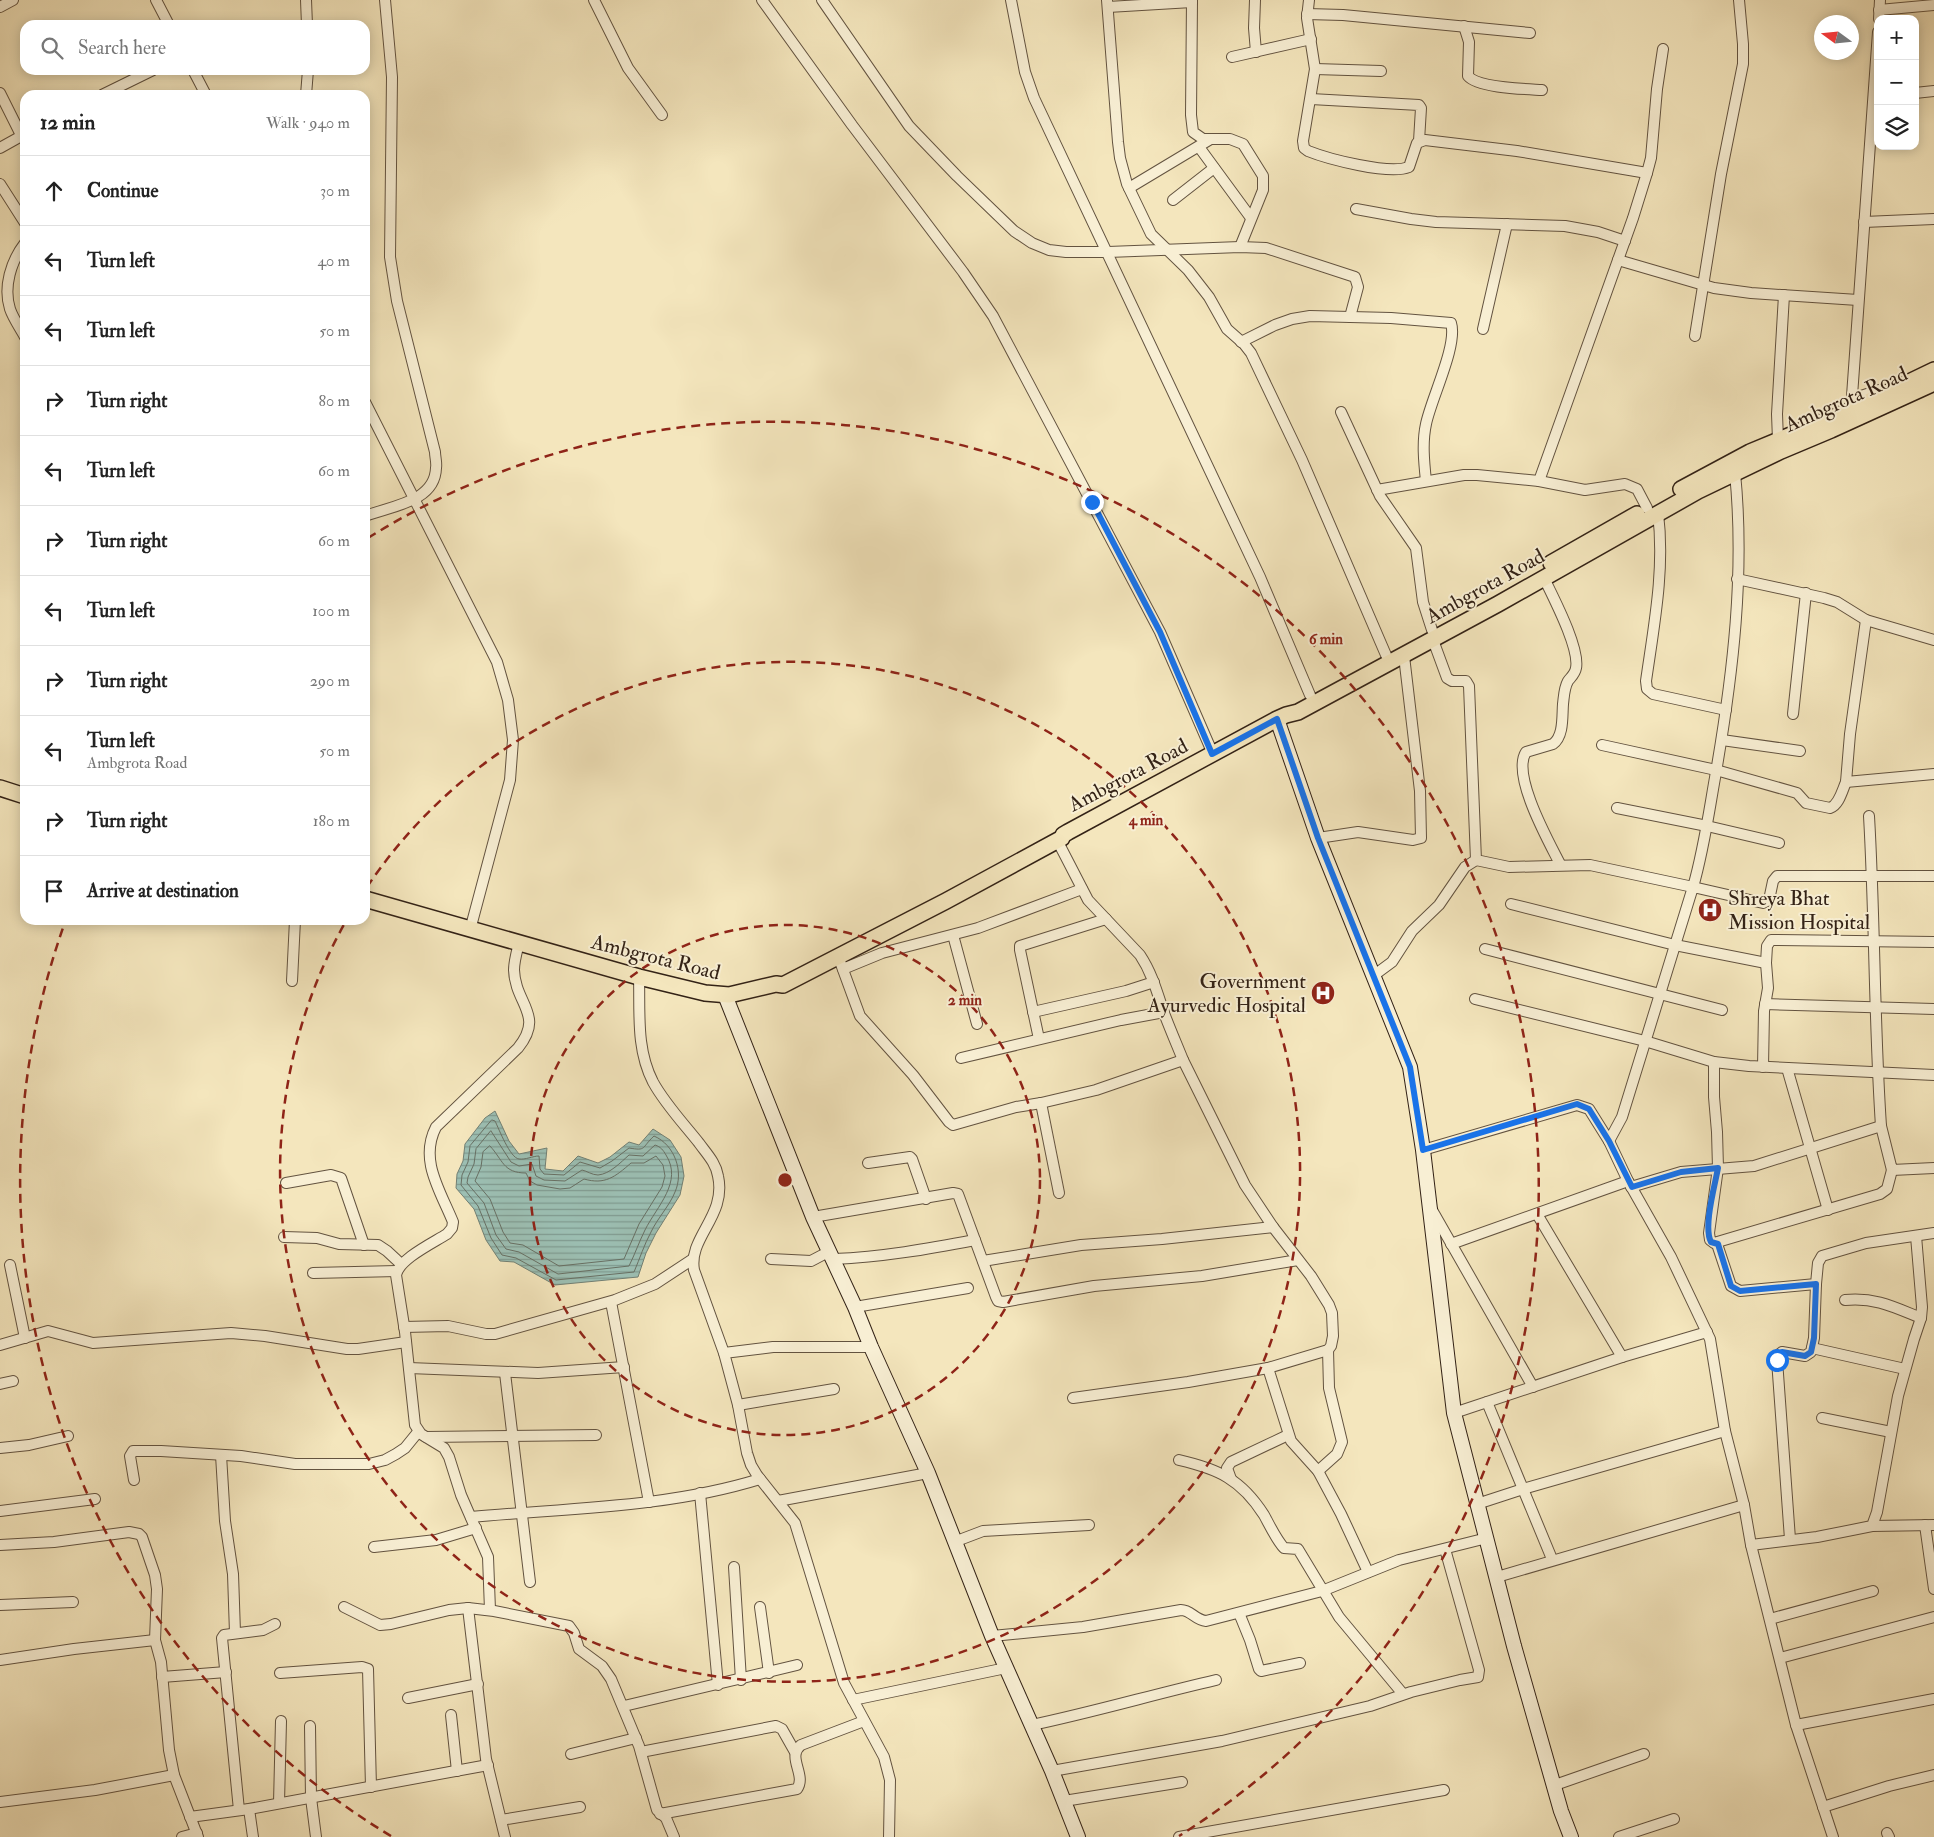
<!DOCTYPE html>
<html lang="en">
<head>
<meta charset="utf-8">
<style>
  :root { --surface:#fff; --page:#f6f6f6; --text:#222; --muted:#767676; --line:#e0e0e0 }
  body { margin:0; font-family:"IM FELL Double Pica",serif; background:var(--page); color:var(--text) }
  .controls { position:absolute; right:15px; top:15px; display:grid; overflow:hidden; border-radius:10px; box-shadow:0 2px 12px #0003 }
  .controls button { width:45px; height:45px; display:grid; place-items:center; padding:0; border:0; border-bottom:1px solid var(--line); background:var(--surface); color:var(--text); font:25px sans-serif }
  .compass { position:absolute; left:1814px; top:15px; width:45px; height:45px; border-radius:50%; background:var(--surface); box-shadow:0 2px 12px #0003; rotate:285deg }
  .stop { position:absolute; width:15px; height:15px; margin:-11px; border:4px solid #1a73e8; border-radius:50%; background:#fff }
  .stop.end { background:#1a73e8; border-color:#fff; box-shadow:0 1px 5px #0008 }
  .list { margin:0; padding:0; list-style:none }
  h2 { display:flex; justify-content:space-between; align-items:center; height:65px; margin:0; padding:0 20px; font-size:21px }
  h2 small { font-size:16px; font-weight:400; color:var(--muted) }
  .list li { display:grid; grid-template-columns:32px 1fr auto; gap:15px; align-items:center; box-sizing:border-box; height:70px; padding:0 20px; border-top:1px solid var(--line) }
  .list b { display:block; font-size:19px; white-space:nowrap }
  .list p { margin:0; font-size:16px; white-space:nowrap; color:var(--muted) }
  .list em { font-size:16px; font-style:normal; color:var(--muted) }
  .icon { flex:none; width:28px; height:28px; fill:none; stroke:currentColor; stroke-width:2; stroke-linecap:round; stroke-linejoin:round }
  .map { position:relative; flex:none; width:1934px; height:1837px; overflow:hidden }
  .search { position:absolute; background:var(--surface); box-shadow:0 2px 12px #0003; left:20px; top:20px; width:350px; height:55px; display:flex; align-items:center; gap:12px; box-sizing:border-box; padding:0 18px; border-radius:15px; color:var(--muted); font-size:19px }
  .panel { position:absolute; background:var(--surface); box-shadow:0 2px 12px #0003; left:20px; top:90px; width:350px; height:835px; border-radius:15px }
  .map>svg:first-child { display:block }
</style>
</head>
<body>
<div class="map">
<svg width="1934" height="1837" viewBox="0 0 1934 1837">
  <defs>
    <pattern id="water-rules" width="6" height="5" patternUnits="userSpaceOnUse" patternTransform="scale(1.25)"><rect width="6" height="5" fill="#9cbfb3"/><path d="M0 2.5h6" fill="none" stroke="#809b91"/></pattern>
  </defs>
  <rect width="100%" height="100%" fill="#f4e6bd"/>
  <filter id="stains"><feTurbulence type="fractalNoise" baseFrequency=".004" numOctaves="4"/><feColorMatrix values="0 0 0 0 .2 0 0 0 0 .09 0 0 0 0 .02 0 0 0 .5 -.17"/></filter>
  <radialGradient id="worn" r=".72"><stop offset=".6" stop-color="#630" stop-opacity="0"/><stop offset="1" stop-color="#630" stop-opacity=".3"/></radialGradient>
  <path fill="url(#water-rules)" stroke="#728074" d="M495 1111 509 1141 519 1154 547 1148 545 1169 563 1171 578 1156 598 1163 610 1157 629 1142 639 1145 653 1129 670 1140 681 1157 684 1176 680 1195 656 1233 646 1253 638 1277 555 1285 514 1262 500 1261 486 1240 474 1209 456 1188 457 1174 463 1161 465 1144 485 1118Z"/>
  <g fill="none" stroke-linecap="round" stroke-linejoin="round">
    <g stroke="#687064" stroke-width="1">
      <path d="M492 1120 495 1121C499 1129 510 1158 519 1159 525 1160 533 1156 539 1156L540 1169 544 1174 564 1175 580 1162 600 1168 612 1161 629 1148C647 1151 641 1148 654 1136 675 1145 684 1172 675 1192 670 1205 657 1219 651 1232 644 1245 640 1258 634 1272L556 1280 516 1258 502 1255 491 1238 478 1206 461 1185 462 1175 468 1162 470 1146Z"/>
      <path d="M491 1131 511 1162 519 1166 532 1164 536 1176 544 1180 565 1181 582 1170C587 1171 592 1175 598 1175 610 1174 621 1162 629 1155L643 1156 655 1145C661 1147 663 1150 666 1155 683 1182 657 1206 645 1230 639 1242 635 1254 629 1266L558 1274 519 1252 506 1249 496 1235 484 1203 467 1183 468 1177 474 1164 476 1149Z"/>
      <path d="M490 1146C503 1160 503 1173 526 1173L530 1181 537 1185 560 1189 570 1188 584 1179C605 1185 615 1177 631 1163H644L656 1156 663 1165 665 1176 662 1187 639 1224 624 1259 559 1266 523 1245 510 1243 503 1232 490 1199 475 1181 481 1167 483 1152Z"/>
    </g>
    <g stroke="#635340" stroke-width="12">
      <g id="street">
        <path d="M156 0 169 25"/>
        <path d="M306 0 307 25"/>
        <path d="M594 0 628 68 662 115"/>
        <path d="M762 0 852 125 963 272 993 316 1160 632 1213 754"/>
        <path d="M822 0 909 126 957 176 1014 231 1032 243 1049 250 1066 252H1108L1240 247 1266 248 1355 277 1358 287 1350 317"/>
        <path d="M1011 0 1025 72 1034 98 1260 577 1310 695"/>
        <path d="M1107 0 1118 142 1120 158 1127 184 1151 234 1188 270 1209 297 1227 329 1244 344 1251 353 1302 460 1386 655"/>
        <path d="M1192 0 1191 115 1193 132 1203 139H1230L1243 144 1263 176V190L1240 247"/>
        <path d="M1255 0 1254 28 1256 52"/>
        <path d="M1309 0 1307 18 1315 69 1303 141 1304 148 1308 151C1328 159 1389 175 1409 167L1417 143 1425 140 1517 151 1647 173"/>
        <path d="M0 7 13 0"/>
        <path d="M1108 7 1192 2"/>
        <path d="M1879 10 1934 5"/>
        <path d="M1307 14 1343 15 1530 33"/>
        <path d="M1879 19 1880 0"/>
        <path d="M1464 26 1469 42 1468 76C1478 88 1526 89 1542 90"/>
        <path d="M1232 57 1311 39"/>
        <path d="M1315 69 1381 71"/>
        <path d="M193 70 206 95"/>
        <path d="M0 93 21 135"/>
        <path d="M1915 93 1934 91"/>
        <path d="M102 95 153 70"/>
        <path d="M306 95 308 70"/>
        <path d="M1311 99 1419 105 1421 108 1419 141"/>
        <path d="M1199 147 1251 218"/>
        <path d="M0 148 25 134"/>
        <path d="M0 184 25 223"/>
        <path d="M1129 188 1209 140"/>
        <path d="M1173 200 1214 168"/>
        <path d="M1356 209 1411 219 1436 222 1565 226 1598 232 1625 241"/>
        <path d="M1864 222 1934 219"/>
        <path d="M25 243C11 261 3 287 10 309 13 318 20 328 25 337"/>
        <path d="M1618 260 1714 288 1751 293 1858 300"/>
        <path d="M1483 329 1507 224"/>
        <path d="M1695 336 1721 174 1743 64V44L1739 0"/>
        <path d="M1241 342 1275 325 1292 319 1310 316 1391 318 1451 323C1458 345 1431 399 1426 424 1422 442 1424 462 1426 481"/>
        <path d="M1852 399 1879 390"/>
        <path d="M365 402 497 662 508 700 513 740 510 780 470 930"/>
        <path d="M1851 410 1878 32"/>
        <path d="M1341 412 1380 496 1416 548 1423 602 1432 630"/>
        <path d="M1778 440 1777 414 1784 295"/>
        <path d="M1539 481 1633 218 1647 173 1651 158 1657 89 1663 49"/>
        <path d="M1377 490 1464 475H1477L1539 481 1585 490 1625 484 1637 489 1647 508"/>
        <path d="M1658 513C1665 569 1654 625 1646 681L1647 689 1653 694 1726 710"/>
        <path d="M365 516C391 506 435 502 436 468 437 463 435 457 435 452L397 301 390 257 392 77 385 0"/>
        <path d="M1544 578C1553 597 1580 648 1576 668 1575 674 1571 677 1568 681 1564 688 1564 696 1563 704 1562 716 1564 736 1553 744L1526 752C1511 775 1549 842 1560 864"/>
        <path d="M1737 579 1824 598 1837 602 1866 620 1934 640"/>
        <path d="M1866 620 1850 734 1846 782 1934 774"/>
        <path d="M1433 640 1447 678 1452 681H1466L1469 686 1476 860 1509 867 1590 865 1693 887C1704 849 1709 811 1716 772 1733 673 1745 573 1735 473"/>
        <path d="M1793 714 1806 593"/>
        <path d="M1722 740 1800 751"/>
        <path d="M1602 745 1716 770 1797 793 1806 803 1830 808C1839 805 1842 791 1846 782"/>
        <path d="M1617 808 1707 826 1779 843"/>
        <path d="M1869 816C1875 919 1874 1023 1881 1126"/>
        <path d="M1318 838 1358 832 1413 840 1421 838 1420 791 1404 656"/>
        <path d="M1511 904 1675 945 1766 963"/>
        <path d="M953 935 977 1024"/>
        <path d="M1485 949 1722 1010"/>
        <path d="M838 956 860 1016 913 1075 949 1122 953 1125 1016 1107 1041 1103 1096 1090 1183 1060C1177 1045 1170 1029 1164 1013 1157 992 1152 973 1140 955L1088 900 1057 840"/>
        <path d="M843 969 882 953 978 928 1082 889"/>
        <path d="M1373 976 1392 962 1412 931 1439 905 1465 867 1476 860"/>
        <path d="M639 977C640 1013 636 1049 653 1082 665 1104 684 1124 699 1143 707 1154 716 1163 718 1176 727 1216 688 1237 694 1270L724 1353 738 1405 747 1453 751 1465 757 1475 795 1523 844 1683 884 1757 890 1780 889 1837"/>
        <path d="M292 981 295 920"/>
        <path d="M1475 999 1645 1041 1714 1062 1749 1066 1934 1075"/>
        <path d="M1765 1004 1934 1009"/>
        <path d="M1033 1012 1126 991 1154 982"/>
        <path d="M1039 1039 1020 950V946L1106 919"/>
        <path d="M961 1058 1121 1020 1164 1012"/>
        <path d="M1183 1060 1245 1185 1273 1227 1311 1276 1329 1305 1332 1313 1333 1336 1331 1346 1328 1350 1268 1368 1291 1441 1318 1471 1341 1514 1368 1572"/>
        <path d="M1714 1062V1097L1717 1132 1718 1168 1709 1233 1710 1240 1714 1243 1880 1194 1887 1189 1892 1170"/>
        <path d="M1763 1067 1764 1011 1768 988 1766 963 1767 946 1771 940 1934 942"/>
        <path d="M1787 1068 1828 1210"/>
        <path d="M1041 1103 1059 1193"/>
        <path d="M1609 1141 1628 1181 1671 1257 1710 1339 1725 1431 1744 1505 1751 1545 1796 1725 1833 1837"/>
        <path d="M1423 1150 1577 1105 1589 1109 1609 1141 1622 1117 1693 887 1763 903 1769 900 1773 881 1777 876H1934"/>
        <path d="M868 1163 910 1157 912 1159 926 1199"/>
        <path d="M286 1183 331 1175 341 1178 364 1245"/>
        <path d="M1631 1187 1681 1172 1754 1166 1881 1126 1892 1170 1934 1168"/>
        <path d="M1432 1210 1533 1387"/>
        <path d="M1537 1214 1622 1357"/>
        <path d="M813 1217 953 1193 958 1194 996 1297 998 1301 1003 1302 1094 1286 1202 1276 1298 1260"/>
        <path d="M284 1237 317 1238 339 1244 378 1245 387 1251 401 1264"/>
        <path d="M1451 1244 1628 1181"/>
        <path d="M1717 1244 1731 1286 1740 1291 1816 1284 1818 1263 1822 1256 1866 1243 1934 1233"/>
        <path d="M771 1259 811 1261 830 1251"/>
        <path d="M834 1259C882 1257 928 1249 975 1240"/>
        <path d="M983 1261 1081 1245 1162 1239 1273 1227"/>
        <path d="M10 1265 25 1338"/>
        <path d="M313 1273 397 1271"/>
        <path d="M1845 1300C1875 1297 1894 1307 1921 1318"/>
        <path d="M611 1302 649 1502"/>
        <path d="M855 1307 968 1288"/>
        <path d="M404 1327 448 1326 486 1334H495L615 1300 655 1284 693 1259"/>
        <path d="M0 1345 48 1331 93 1343 231 1333 265 1336 347 1349H358L406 1342"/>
        <path d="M1812 1348 1905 1369"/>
        <path d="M724 1353 773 1347H871"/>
        <path d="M409 1368 538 1373 624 1367"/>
        <path d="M505 1373 530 1582"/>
        <path d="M0 1384 13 1381"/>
        <path d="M1073 1398 1188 1382 1268 1368"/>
        <path d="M1487 1402 1552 1559"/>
        <path d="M738 1405 834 1389"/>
        <path d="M1454 1413 1622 1357 1707 1332"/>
        <path d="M1822 1418 1891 1432"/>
        <path d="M426 1437 596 1435"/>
        <path d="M0 1448 29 1445 68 1436"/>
        <path d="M221 1455 225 1521 233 1574 235 1633"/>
        <path d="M1179 1460C1218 1469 1241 1479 1264 1515 1270 1526 1276 1539 1284 1548L1298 1549 1339 1617 1403 1694"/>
        <path d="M1318 1471 1337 1454 1342 1442 1329 1388 1328 1350"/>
        <path d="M1231 1479 1227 1468 1231 1462 1288 1435"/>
        <path d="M134 1480 130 1456 133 1451H161L241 1456 295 1464H369L385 1460 396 1454 405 1448 418 1432"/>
        <path d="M700 1493 718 1685"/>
        <path d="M778 1501 928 1473"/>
        <path d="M1477 1504 1523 1489 1725 1431"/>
        <path d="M0 1511 95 1499"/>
        <path d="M471 1517C568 1508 666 1508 760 1479"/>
        <path d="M1925 1525 1934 1589"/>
        <path d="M1872 1526 1934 1525"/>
        <path d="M1790 1539 1777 1360 1778 1355 1782 1352 1805 1356 1811 1352 1814 1338 1816 1284"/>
        <path d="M954 1542 983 1531 1089 1525"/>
        <path d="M0 1545 54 1542 129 1532 139 1534 142 1537 155 1575 157 1589 155 1640 161 1662 169 1750 174 1775 198 1837"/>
        <path d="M1751 1545 1817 1537 1872 1526 1877 1512 1898 1396 1914 1339 1921 1318 1922 1307 1916 1236"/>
        <path d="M374 1547 436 1540 476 1528"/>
        <path d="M734 1567 741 1680"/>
        <path d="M1497 1577 1744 1505"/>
        <path d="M0 1605 73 1602"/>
        <path d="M344 1607 380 1625 391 1624 449 1610 468 1608 494 1611 569 1626 574 1633 579 1649 602 1666 611 1679 639 1746 657 1810 666 1818 674 1837"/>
        <path d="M760 1607 769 1673"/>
        <path d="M468 1608 486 1759 505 1837"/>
        <path d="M490 1610 488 1557 461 1495 449 1457 444 1448 421 1434 415 1425 405 1332 396 1275C399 1259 433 1243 447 1234L452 1228 453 1222C440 1190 419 1160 436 1127L518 1048C545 1015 515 1004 514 970 514 961 517 951 519 943"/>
        <path d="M1239 1613 1250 1640 1259 1669 1261 1671 1300 1663"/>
        <path d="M1770 1619 1873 1591"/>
        <path d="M992 1636 1083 1627 1181 1610C1191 1610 1195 1620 1206 1621L1322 1591 1399 1560 1487 1538"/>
        <path d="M1780 1658 1934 1617"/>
        <path d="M0 1660 74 1649 155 1640"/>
        <path d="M280 1673 362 1667 368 1669 371 1787"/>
        <path d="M162 1677 226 1672"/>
        <path d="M408 1698 478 1684"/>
        <path d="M853 1700 1006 1668"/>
        <path d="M624 1706 797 1665"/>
        <path d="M451 1715 457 1771"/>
        <path d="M1032 1725C1094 1712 1155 1694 1216 1680"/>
        <path d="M1796 1725 1934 1699"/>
        <path d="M310 1726 311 1798 316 1837"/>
        <path d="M641 1752 776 1726 782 1729 795 1752"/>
        <path d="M571 1754 636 1738"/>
        <path d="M1052 1771 1222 1741 1370 1706 1411 1692 1460 1680 1478 1677 1479 1670 1445 1549"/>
        <path d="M1555 1785 1644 1754"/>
        <path d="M1064 1801 1182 1782"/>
        <path d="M0 1802 95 1790 174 1775"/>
        <path d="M279 1803 281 1721"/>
        <path d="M1823 1807 1889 1786 1934 1775"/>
        <path d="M249 1809 253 1837"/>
        <path d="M239 1810 222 1638 224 1635 263 1630 275 1624"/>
        <path d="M660 1814 797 1789C807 1775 786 1757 801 1745L864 1721"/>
        <path d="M190 1817 249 1809 488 1765"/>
        <path d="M501 1820 580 1807"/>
        <path d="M1887 1833 1889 1837"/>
        <path d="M182 1837 197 1833"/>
        <path d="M1179 1837 1444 1790"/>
        <path d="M1619 1837 1674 1819"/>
      </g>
    </g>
    <g stroke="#332216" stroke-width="16">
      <g id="secondary">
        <path d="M1277 719 1318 838 1410 1067 1423 1150 1454 1413 1514 1646 1561 1811 1571 1837"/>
        <path d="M725 995 813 1217 855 1307 871 1347 928 1473 992 1636 1052 1771 1078 1837"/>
      </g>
    </g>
    <g stroke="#332216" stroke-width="18">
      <g id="primary">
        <path d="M1681 489 1750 452 1851 410 1934 370"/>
        <path d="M1551 563 1637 514"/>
        <path d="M0 788 25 796"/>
        <path d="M365 899 639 977 705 993 729 995 776 984 783 985 946 901 1062 838 1063 835 1068 832 1277 719 1286 715 1298 712 1498 604 1698 491 1781 451 1831 430 1934 383"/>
      </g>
    </g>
    <use href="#street" stroke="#f8efd4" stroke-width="10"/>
    <use href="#secondary" stroke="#f8efd4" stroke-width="14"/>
    <use href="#primary" stroke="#f4e6bd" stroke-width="15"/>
  </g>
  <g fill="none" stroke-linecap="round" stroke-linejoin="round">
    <path stroke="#1a73e8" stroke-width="6" d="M1092 502 1160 632 1212 754 1277 719 1318 838 1410 1067 1423 1150 1577 1104 1589 1109 1609 1141 1632 1187 1681 1172 1718 1168C1715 1185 1703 1227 1711 1242L1718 1244 1731 1286 1740 1291 1816 1284 1814 1338 1811 1352 1805 1356 1782 1352 1778 1355 1777 1360"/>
  </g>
  <g fill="none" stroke="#8f2418" stroke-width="2.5" stroke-dasharray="9 6">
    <circle cx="785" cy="1180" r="255"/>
    <path d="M367 887A510 510 0 1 1 346 921"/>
    <path d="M391 1836A765 765 0 0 1 64 925M368 538A765 765 0 1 1 1179 1836"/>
  </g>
  <defs>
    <g id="hospital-disc" transform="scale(1.25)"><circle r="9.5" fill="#8f2418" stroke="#f8efd4"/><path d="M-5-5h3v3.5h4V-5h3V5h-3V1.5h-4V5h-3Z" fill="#fff"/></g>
  </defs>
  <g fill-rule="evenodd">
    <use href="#hospital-disc" x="1710" y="910"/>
    <use href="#hospital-disc" x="1323" y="993"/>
  </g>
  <g text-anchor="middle" stroke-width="4" stroke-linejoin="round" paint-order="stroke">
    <g font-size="21" fill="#332216" stroke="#f8efd4">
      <text transform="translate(1846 399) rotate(-24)" y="7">Ambgrota Road</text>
      <text transform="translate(1485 586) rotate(-29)" y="7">Ambgrota Road</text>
      <text transform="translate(1128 775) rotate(-28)" y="7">Ambgrota Road</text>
      <text transform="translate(656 957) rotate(14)" y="7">Ambgrota Road</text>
    </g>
    <g font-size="21" fill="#332216" stroke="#f8efd4" text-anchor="start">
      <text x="1728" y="905">Shreya Bhat<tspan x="1728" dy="24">Mission Hospital</tspan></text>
      <text x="1306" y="988" text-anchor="end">Government<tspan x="1306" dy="24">Ayurvedic Hospital</tspan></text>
    </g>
  </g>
  <circle cx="785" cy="1180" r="8" fill="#8f2418" stroke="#f8efd4" stroke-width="2.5"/>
  <g font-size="15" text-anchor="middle" font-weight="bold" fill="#8f2418" stroke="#f8efd4" stroke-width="4" stroke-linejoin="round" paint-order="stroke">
    <text x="1326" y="644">6 min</text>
    <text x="1146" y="825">4 min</text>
    <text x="965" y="1005">2 min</text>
  </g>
  <rect width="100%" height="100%" filter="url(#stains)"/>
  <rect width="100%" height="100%" fill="url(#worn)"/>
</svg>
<div class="controls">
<button>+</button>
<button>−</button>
<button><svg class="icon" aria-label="layers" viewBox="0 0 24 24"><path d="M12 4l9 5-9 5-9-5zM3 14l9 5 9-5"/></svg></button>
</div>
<svg class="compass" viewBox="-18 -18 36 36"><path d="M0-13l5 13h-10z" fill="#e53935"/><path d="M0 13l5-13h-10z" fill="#767676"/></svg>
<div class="stop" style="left:1777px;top:1360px"></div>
<div class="stop end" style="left:1092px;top:502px"></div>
<div class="search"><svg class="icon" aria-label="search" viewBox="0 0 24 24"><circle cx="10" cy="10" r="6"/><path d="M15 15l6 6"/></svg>Search here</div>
<section class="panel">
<h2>12 min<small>Walk · 940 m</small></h2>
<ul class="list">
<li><svg class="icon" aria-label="ahead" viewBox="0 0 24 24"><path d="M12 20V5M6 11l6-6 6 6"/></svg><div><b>Continue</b></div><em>30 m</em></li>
<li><svg class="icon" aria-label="left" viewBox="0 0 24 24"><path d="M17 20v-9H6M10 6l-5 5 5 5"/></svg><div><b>Turn left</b></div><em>40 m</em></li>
<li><svg class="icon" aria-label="left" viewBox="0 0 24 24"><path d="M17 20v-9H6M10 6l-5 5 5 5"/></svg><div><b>Turn left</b></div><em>50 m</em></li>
<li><svg class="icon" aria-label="right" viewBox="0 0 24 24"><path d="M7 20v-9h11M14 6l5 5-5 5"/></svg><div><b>Turn right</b></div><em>80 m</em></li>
<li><svg class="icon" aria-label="left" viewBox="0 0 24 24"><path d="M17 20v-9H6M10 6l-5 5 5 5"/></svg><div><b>Turn left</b></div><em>60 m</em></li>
<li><svg class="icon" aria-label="right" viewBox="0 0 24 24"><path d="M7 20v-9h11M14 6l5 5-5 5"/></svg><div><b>Turn right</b></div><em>60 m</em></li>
<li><svg class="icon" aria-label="left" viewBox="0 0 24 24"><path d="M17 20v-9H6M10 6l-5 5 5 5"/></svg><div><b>Turn left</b></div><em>100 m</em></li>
<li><svg class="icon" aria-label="right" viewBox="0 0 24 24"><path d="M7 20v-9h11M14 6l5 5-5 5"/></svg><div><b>Turn right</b></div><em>290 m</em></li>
<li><svg class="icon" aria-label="left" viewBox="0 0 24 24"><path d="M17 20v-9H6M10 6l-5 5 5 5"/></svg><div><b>Turn left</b><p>Ambgrota Road</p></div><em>50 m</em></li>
<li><svg class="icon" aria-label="right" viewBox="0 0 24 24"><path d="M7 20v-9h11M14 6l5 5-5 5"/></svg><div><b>Turn right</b></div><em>180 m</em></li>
<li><svg class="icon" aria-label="arrive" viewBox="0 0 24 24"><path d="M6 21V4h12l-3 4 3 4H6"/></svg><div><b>Arrive at destination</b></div></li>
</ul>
</section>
</div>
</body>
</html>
